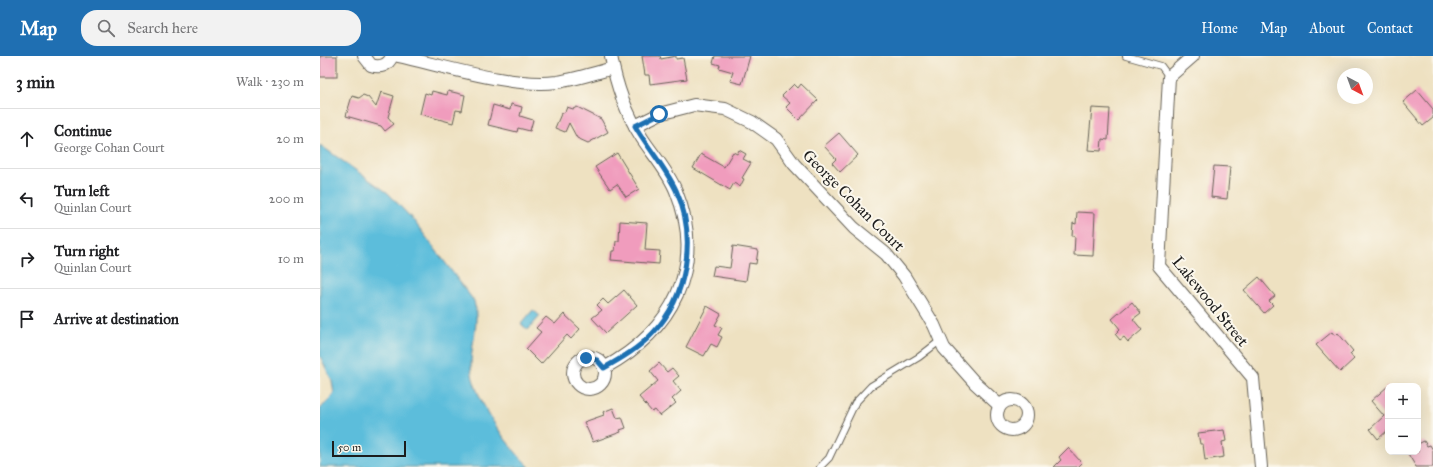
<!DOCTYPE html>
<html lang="en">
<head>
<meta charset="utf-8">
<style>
  :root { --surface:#fff; --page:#f2f2f2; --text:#202124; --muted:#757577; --line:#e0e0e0; --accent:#1f6fb2 }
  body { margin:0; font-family:"IM FELL Great Primer",serif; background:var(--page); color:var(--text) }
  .controls { position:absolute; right:12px; bottom:12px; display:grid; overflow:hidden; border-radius:8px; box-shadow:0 4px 16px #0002 }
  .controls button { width:36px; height:36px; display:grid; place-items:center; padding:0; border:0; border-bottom:1px solid var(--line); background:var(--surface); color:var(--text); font:20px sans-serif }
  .compass { position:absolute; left:1017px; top:12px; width:36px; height:36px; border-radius:50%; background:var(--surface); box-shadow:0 4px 16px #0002; rotate:139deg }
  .scale { position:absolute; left:12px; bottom:10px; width:74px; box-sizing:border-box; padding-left:4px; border:2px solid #1c1c1c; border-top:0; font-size:11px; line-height:14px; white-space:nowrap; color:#1c1c1c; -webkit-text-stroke:3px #fbf7ec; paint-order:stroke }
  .stop { position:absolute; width:12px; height:12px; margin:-9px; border:3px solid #1f6fb2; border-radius:50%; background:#fff }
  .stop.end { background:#1f6fb2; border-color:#fff; box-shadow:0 1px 4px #0008 }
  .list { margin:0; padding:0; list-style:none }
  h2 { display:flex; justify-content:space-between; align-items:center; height:52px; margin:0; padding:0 16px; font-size:17px }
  h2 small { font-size:13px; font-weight:400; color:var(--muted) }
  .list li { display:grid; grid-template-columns:26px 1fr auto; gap:12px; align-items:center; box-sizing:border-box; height:60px; padding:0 16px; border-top:1px solid var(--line) }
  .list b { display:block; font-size:15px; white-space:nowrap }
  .list p { margin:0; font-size:13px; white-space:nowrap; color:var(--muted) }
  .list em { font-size:13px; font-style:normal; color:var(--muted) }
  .icon { flex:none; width:22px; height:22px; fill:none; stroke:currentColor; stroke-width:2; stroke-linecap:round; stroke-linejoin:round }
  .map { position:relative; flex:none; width:1113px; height:411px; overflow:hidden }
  header { display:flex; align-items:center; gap:24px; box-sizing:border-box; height:56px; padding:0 20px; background:var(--accent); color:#fff }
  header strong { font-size:19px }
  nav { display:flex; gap:22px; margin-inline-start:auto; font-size:14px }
  .search { width:280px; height:36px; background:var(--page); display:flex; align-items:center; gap:10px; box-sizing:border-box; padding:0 14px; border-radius:16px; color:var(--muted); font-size:15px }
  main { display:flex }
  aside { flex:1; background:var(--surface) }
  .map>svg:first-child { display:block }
</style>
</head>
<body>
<header>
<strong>Map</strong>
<div class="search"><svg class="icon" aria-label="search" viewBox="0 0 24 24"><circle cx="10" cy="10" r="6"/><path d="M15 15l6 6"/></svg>Search here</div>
<nav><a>Home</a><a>Map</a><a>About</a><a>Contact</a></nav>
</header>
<main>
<aside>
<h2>3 min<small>Walk · 230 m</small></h2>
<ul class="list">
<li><svg class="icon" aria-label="ahead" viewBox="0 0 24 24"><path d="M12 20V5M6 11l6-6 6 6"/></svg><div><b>Continue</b><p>George Cohan Court</p></div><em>20 m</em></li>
<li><svg class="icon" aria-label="left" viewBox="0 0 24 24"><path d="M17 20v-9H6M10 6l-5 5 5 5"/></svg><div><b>Turn left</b><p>Quinlan Court</p></div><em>200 m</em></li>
<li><svg class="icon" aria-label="right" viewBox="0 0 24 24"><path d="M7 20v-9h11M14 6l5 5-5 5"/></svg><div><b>Turn right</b><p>Quinlan Court</p></div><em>10 m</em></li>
<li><svg class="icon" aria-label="arrive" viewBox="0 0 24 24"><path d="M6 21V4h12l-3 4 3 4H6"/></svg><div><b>Arrive at destination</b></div></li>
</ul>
</aside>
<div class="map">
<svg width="1113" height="411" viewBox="0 0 1113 411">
  <rect width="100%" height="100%" fill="#fbf7ec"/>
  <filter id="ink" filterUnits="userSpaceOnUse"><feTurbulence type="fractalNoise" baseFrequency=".025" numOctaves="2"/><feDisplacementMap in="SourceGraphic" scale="8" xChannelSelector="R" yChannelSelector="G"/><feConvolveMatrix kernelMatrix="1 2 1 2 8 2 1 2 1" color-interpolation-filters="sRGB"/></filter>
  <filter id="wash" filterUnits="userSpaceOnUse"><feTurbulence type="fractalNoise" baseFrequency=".012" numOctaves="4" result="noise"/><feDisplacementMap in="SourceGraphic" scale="16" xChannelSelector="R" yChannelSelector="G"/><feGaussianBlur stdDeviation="0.9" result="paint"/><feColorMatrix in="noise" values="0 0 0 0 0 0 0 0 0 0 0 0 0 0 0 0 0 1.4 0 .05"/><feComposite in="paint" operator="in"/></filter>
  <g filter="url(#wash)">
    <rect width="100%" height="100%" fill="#eee1c1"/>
    <g fill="#5cbddb" stroke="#3c6c7c">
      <path d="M0 89 68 137 94 165 154 245C160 267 151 287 151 309 151 339 188 392 210 411H0V353L14 338 12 325 0 300Z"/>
      <path d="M213 254 220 260 208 274 201 268Z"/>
    </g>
    <g id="blocks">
      <g fill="#f09cbd">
        <rect x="0" y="0" width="17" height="21"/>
        <path d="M322 0H340L341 3 356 0V3L363 2 367 23 330 28 329 19H325Z"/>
        <path d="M395 0H430L422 28 410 25 413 16 399 12 400 9 393 7Z"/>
        <path d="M474 28 478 32 481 28 498 44 479 64 466 51 470 47 462 40Z"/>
        <path d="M1097 34 1113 53V62L1103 70 1083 46Z"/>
        <path d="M112 35 127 39 128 35 145 39 142 55 136 54 133 67 100 58 105 37 111 39Z"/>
        <path d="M61 36 74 40 68 61 74 68 65 75 61 70 26 60 32 40 39 42 43 39 48 41 56 51Z"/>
        <path d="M191 48 202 51 200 60 213 64 210 75 198 72 197 76 168 69 173 49 190 54Z"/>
        <path d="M247 51 253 53 257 51 281 63 288 76 268 87 257 82 249 67 245 76 235 72 241 58 245 56Z"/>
        <path d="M772 52 790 53 788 84 782 83 781 95 768 94Z"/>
        <path d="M519 77 538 99 520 116 512 107 516 103 504 90Z"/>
        <path d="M419 94 426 98 423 103 431 107 422 122 424 123 420 131 414 127 410 134 373 112 381 98 404 111 413 96 417 98Z"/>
        <path d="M297 97 319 133 306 141 297 128 290 133 275 111Z"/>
        <path d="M894 110 910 111 907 143 891 141Z"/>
        <path d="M757 156 775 157 773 200 754 199 755 180H752L753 167 756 168Z"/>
        <path d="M300 165 327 167 325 194 340 195 339 208 291 204 292 195H295L296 185H299Z"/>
        <path d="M413 190 438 194 436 208 429 207 426 225 392 220 394 210 410 212Z"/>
        <path d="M939 221 955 240 949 245 953 249 944 257 924 234Z"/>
        <path d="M304 234 317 249 286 277 272 262 282 254 277 249 283 243 288 248Z"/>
        <path d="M812 246 821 257 813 263 822 274 808 286 804 281 800 284 795 278 800 273 792 263Z"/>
        <path d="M387 250 401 258 395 269 402 272 398 279 402 281 397 291 391 288 384 300 366 291Z"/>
        <path d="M244 258 260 273 251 283 247 279 221 308 206 293 221 276 216 272 226 261 235 268Z"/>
        <path d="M1012 276 1015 280 1018 277 1033 295 1030 298 1034 303 1020 316 996 289Z"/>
        <path d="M339 307 347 316 352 312 359 320 353 325 361 335 352 343 356 347 340 360 335 354 332 356 319 341 338 325 330 315Z"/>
        <path d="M1068 330V374L1058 383 1050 373 1064 360 1051 345Z"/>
        <path d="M293 352 297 362 302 361 306 372 300 374 301 376 273 386 264 366 284 359 283 356Z"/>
        <path d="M904 374 906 385 902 386 904 401 885 404 883 388H880L878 377Z"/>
        <path d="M1104 385 1107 390 1110 389 1113 394V411H1096L1087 396H1098V388Z"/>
        <path d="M748 392 762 407 758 411H734L741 404 739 401Z"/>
      </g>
    </g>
  </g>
  <g filter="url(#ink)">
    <use href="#blocks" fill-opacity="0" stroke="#666156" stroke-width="1"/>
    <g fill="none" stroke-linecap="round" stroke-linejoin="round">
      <g stroke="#666156" stroke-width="8">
        <g id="service">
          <path d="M806 0 841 10 849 21"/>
          <path d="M500 411 509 402 535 347 551 330 599 301 621 284"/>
        </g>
      </g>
      <g stroke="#666156" stroke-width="14">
        <g id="minor">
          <path d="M44 0 51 9C60 12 68 10 72 0"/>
          <path d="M78 0C124 10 192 32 237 26 256 23 275 17 293 12"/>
          <path d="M873 0 849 21 839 210 933 322 941 411"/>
          <path d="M315 70 339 58 374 49 405 53 432 66 456 83 474 108 534 172 566 198 584 220 614 269 624 292 655 327 680 350"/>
          <circle cx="269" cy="317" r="16"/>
          <path d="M284 312C352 275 387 211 356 135 348 115 333 99 322 82 306 57 296 29 291 0"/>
          <circle cx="692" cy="359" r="15"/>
        </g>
      </g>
      <use href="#service" stroke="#fff" stroke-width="6"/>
      <use href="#minor" stroke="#fff" stroke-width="12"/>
    </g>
  </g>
  <g fill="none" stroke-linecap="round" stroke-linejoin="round" filter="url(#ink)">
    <path stroke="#1f6fb2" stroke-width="5" d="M266 302 277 304 284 312C302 302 319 292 333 277 368 240 377 180 356 134 345 111 328 92 315 70L339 58"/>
  </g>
  <g text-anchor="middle" stroke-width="4" stroke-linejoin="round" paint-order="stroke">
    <g font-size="16" fill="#1c1c1c" stroke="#fbf7ec">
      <text transform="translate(534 144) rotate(45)" y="6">George Cohan Court</text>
      <text transform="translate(891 245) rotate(51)" y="6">Lakewood Street</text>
    </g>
  </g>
</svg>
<div class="controls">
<button>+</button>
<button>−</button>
</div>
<svg class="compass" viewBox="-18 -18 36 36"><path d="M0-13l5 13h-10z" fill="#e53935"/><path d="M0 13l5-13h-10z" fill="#757577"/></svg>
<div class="scale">50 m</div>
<div class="stop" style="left:339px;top:58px"></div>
<div class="stop end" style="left:266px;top:302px"></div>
</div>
</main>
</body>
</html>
